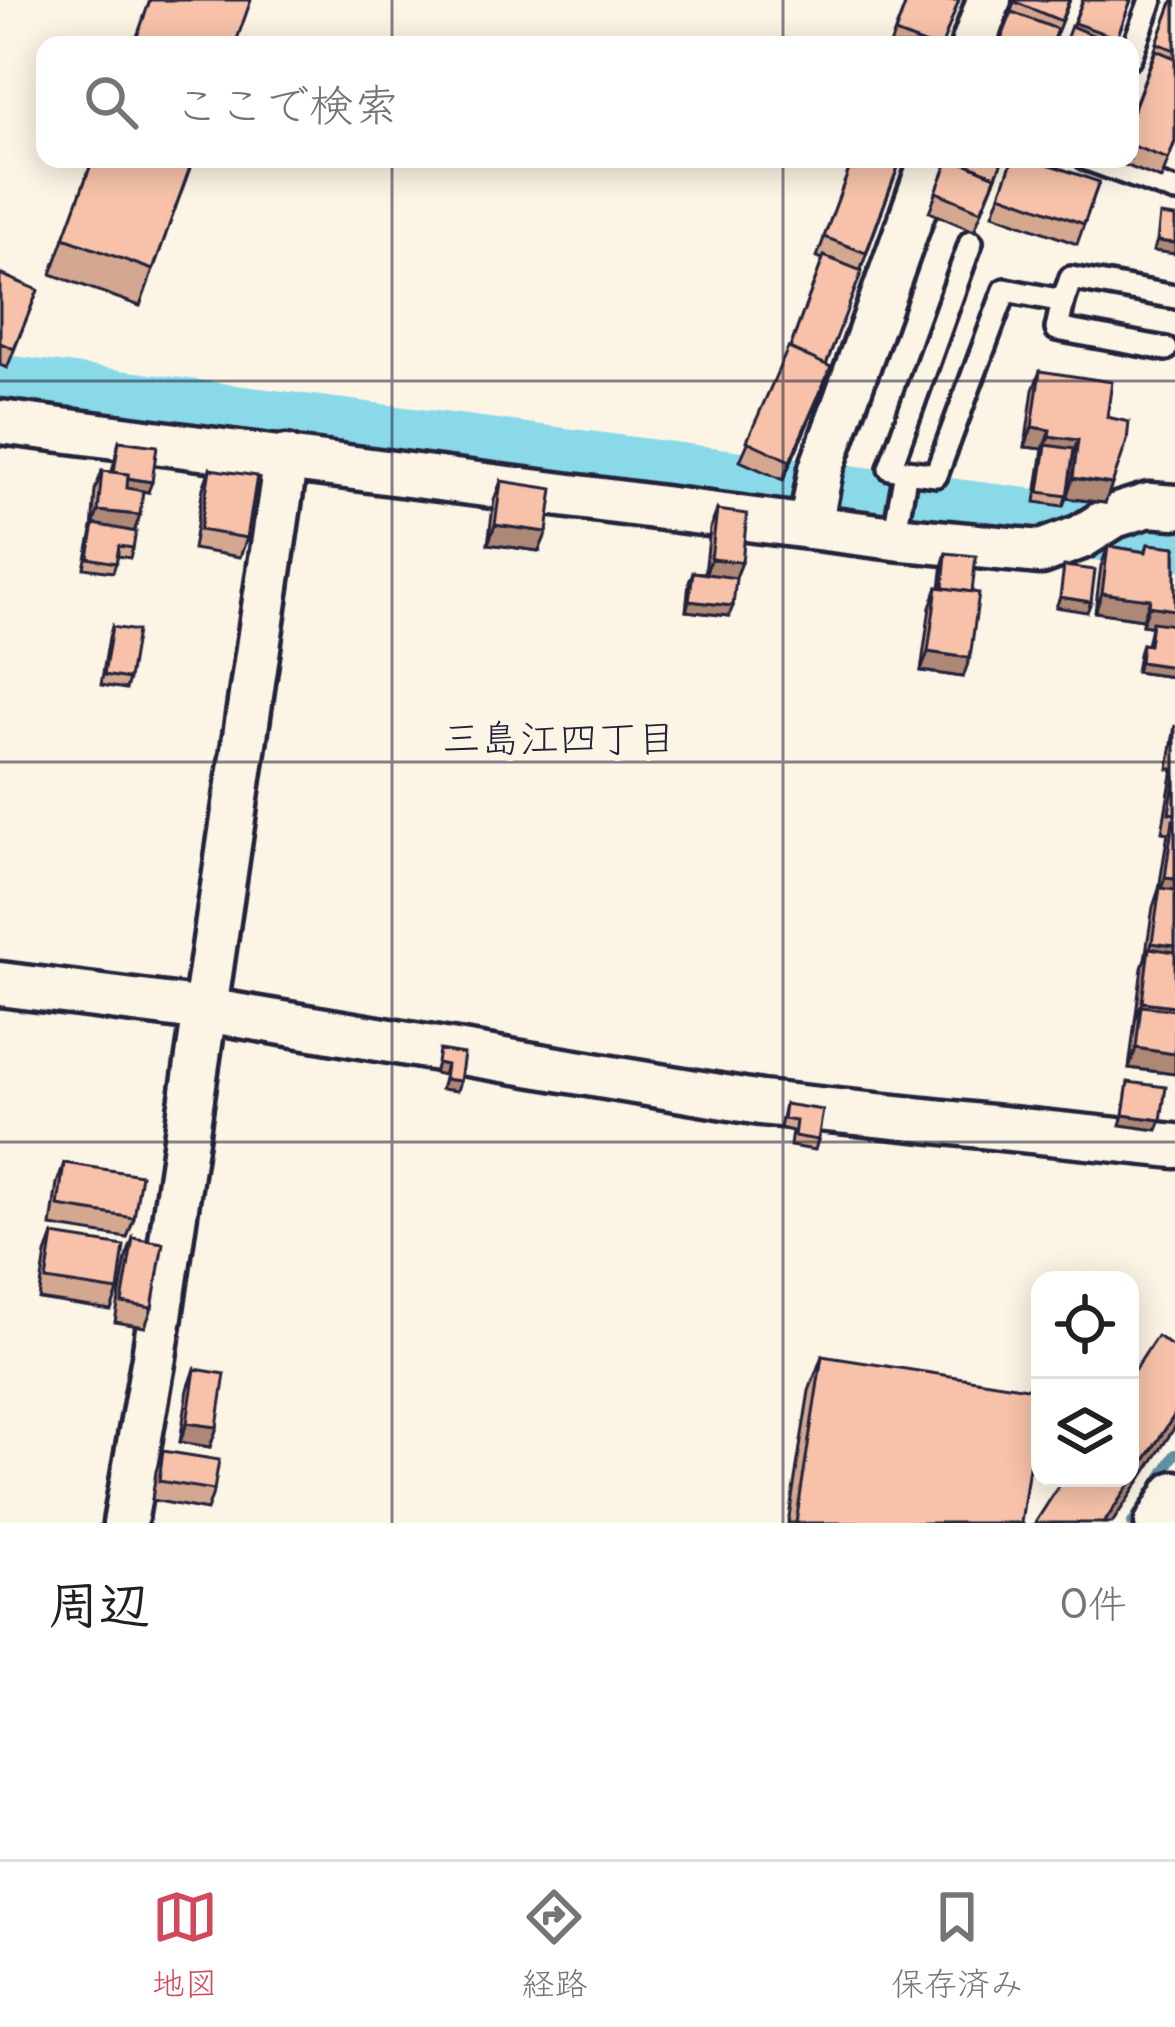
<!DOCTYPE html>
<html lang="ja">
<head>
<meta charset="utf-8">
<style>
  :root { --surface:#fff; --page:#f6f6f6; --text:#202124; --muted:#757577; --line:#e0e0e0; --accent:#d1495b }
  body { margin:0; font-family:"Playpen Sans","Klee One",sans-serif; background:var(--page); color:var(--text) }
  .controls { position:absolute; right:36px; bottom:36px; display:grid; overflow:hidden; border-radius:24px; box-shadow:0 6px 30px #0003 }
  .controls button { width:108px; height:108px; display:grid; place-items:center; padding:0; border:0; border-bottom:3px solid var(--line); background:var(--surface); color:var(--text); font:60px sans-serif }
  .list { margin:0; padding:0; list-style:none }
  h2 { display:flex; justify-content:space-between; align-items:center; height:156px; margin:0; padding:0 48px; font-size:51px }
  h2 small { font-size:39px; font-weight:400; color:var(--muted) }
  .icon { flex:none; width:66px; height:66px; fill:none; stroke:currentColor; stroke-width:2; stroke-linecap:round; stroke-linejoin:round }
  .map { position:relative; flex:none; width:1175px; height:1523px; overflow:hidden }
  .search { position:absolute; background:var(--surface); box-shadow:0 6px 30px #0003; left:36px; right:36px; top:36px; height:132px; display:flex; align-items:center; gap:30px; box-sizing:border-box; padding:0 42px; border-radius:24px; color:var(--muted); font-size:45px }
  .sheet { height:336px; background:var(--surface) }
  nav { display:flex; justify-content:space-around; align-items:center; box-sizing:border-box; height:168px; border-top:3px solid var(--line); background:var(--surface); font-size:33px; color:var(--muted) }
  nav a { display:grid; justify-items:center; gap:6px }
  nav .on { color:var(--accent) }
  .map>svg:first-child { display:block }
</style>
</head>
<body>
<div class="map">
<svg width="1175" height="1523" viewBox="0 0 1175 1523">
  <rect width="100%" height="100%" fill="#fcf5e5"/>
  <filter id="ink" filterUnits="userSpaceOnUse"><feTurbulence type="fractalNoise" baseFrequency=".00833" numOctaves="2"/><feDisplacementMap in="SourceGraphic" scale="24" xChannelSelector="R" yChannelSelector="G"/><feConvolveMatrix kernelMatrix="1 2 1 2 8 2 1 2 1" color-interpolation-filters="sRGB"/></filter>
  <g filter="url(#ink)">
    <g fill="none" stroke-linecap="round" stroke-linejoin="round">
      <path stroke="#6090a3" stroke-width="10" d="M1132 1523 1175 1454"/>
      <path stroke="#8ad9e9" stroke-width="63" d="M0 386 1175 539"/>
      <g stroke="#22223b" stroke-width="30">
        <g id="lane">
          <path d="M1130 57 1151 0"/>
          <path d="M1087 159 1175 191"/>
          <path d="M1063 301 1057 329 1166 349"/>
          <path d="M906 471 936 475 1005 290 1063 301 1071 278 1175 297"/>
          <path d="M894 538 906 471 890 468 971 242"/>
        </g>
      </g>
      <g stroke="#22223b" stroke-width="51">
        <g id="street">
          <path d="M973 45 989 0"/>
          <path d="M0 422 894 538 1041 552 1081 537 1114 516 1149 505 1175 507"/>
          <path d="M810 527 821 469 932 159"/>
          <path d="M0 984 205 1010 761 1103 1175 1146"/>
          <path d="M125 1523 154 1357 286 457"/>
          <path d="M1157 1523 1175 1493"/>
        </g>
      </g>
      <use href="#lane" stroke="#fcf5e5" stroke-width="21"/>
      <use href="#street" stroke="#fcf5e5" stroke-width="42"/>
    </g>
    <g fill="#d4a791" stroke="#22223b" stroke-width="3">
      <path d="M907 0 942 45H890Z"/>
      <path d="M1015 0H1070L1054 40 999 45Z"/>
      <path d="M1083 0H1131L1114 45H1064Z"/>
      <path d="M1173 0H1175V142L1161 179 1114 161 1115 159H1130V119Z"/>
      <path d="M93 159H193L140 306 51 274Z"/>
      <path d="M853 159H901L826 365 831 367 824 386 783 480 740 461 790 348 823 259 817 257Z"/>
      <path d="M949 159H1003L974 231 929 212Z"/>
      <path d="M1013 159 1099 182 1077 244 993 214Z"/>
      <path d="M0 274 38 290 7 368 0 365Z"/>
      <path d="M1040 371 1107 417 1105 503 1066 498 1063 506 1035 502 1043 449 1025 447 1033 390Z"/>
      <path d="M119 441 148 492 143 491 134 532 133 548 130 558 118 556 113 572 84 568 92 531 95 490 102 471 112 472Z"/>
      <path d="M210 469 247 538 240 557 193 549 203 488Z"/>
      <path d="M501 481 539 551 488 544 494 500Z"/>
      <path d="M717 510 742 562 736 577 729 616 686 611 689 582 693 572 705 573 710 529Z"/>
      <path d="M1148 544 1175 547V671L1173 677 1136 672 1139 654 1142 644 1147 645 1151 626 1142 625 1143 619 1095 612 1101 566 1108 546 1145 552Z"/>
      <path d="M946 553 963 677 921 671 930 607 937 587 940 588 943 563Z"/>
      <path d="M112 627 129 679 126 689 101 685 109 637Z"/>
      <path d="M1175 725V1074L1129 1068 1142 968 1145 959 1153 907 1159 889 1168 833 1162 832 1173 769H1168Z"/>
      <path d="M785 1104 818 1140 815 1150 790 1146 792 1131 780 1128Z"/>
      <path d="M64 1163 134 1218 127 1238 51 1226 57 1183Z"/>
      <path d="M53 1235 118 1291 111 1310 39 1299 46 1254Z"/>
      <path d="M133 1238 152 1308 145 1327 115 1322 126 1258Z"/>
      <path d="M822 1356 1021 1523H788L809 1391Z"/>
      <path d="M195 1369 217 1427 210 1447 180 1442 188 1389Z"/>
      <path d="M163 1451 214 1490 207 1510 152 1500 156 1471Z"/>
    </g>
    <g fill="#ad8876" stroke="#22223b" stroke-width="3">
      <path d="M1157 241 1175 243V254L1153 251Z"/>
      <path d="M831 367 824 386 783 480 790 461Z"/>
      <path d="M1032 427 1050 430 1043 449 1025 447Z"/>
      <path d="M1049 436 1078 440 1071 459 1046 445 1042 455Z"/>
      <path d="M114 476 152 482 148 492 110 486Z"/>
      <path d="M1073 478 1112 484 1105 503 1066 498Z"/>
      <path d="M98 511 140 515 133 535 94 524 91 531Z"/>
      <path d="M495 525 547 532 539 551 488 544Z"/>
      <path d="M711 559 742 562 734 582 704 578Z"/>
      <path d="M1102 593 1150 599 1143 619 1095 612Z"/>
      <path d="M1060 597 1091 602 1087 612 1056 607Z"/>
      <path d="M689 601 733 606 729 616 686 611Z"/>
      <path d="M1149 606 1175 610V623L1173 630 1142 625Z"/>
      <path d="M928 652 970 658 963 677 921 671Z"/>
      <path d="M1140 662 1175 667V671L1173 677 1136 672Z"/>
      <path d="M1165 878 1175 879V899L1158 897Z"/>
      <path d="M1152 943 1175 946V966L1149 951Z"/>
      <path d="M1142 1002 1175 1006V1026L1141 1006 1135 1021Z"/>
      <path d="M1136 1048 1175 1054V1074L1129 1068Z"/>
      <path d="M437 1063 446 1065 443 1075 434 1073Z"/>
      <path d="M444 1079 460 1081 457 1091 441 1089Z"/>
      <path d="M1123 1115 1161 1120 1157 1130 1120 1125Z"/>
      <path d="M1175 1414V1427L1112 1523H1104Z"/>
      <path d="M187 1423 217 1427 210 1447 180 1442Z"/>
    </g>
    <g fill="#f7c2a9" stroke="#22223b" stroke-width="3">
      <path d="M150 0H251L235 45H134Z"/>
      <path d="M907 0H959L942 45H927L895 33Z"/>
      <path d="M1015 0H1069L1061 21 1015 2Z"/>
      <path d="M1083 0H1131L1117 38 1074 23Z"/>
      <path d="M1173 0H1175V50L1157 43Z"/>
      <path d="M1012 12 1057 29 1051 45H999Z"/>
      <path d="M1071 26 1110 42 1109 45H1064Z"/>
      <path d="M1156 50 1175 58V141L1168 159 1130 145V119Z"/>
      <path d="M93 159H193L153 270 64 238Z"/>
      <path d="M853 159H901L866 253 824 237Z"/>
      <path d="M949 159H955L996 176 981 211 936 192Z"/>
      <path d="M955 159H1003L992 185 996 176Z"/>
      <path d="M1013 159H1034L1099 182 1084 224 1000 194Z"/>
      <path d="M1160 215 1175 217V243L1157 241Z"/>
      <path d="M824 256 862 271 826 365 790 348Z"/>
      <path d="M0 274 38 290 14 349 0 343Z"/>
      <path d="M788 348 831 367 790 461 747 441Z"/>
      <path d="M1040 371 1112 382 1107 417 1129 422 1127 441 1112 484 1073 478 1078 440 1049 436 1050 430 1032 427Z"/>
      <path d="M119 441 157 446 152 482 128 478V474L114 472Z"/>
      <path d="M1046 445 1074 449 1067 496 1039 492Z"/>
      <path d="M210 469 257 476 247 538 200 530Z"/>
      <path d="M102 471 128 474 127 488 143 491 140 515 98 511Z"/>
      <path d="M501 481 553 489 547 532 495 525Z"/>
      <path d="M717 510 747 514 742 562 711 559Z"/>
      <path d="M94 524 136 532 133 548 119 546 116 563 88 558Z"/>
      <path d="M1148 544 1175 547V610L1149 606 1150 599 1102 593 1108 546 1146 552Z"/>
      <path d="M946 553 976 556 972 592 943 588Z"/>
      <path d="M1064 566 1095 570 1091 602 1060 597Z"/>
      <path d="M693 572 736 578 733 606 689 601Z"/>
      <path d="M937 587 979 593 970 658 928 652Z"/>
      <path d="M1152 622 1175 625V667L1140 662 1142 644 1149 645Z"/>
      <path d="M112 627 137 631 129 679 104 675Z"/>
      <path d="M1175 775V814L1169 813Z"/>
      <path d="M1173 820H1175V879L1165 878Z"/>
      <path d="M1160 888 1175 890V946L1152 943Z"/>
      <path d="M1149 948 1175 952V1006L1142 1002Z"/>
      <path d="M1141 1006 1175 1010V1054L1136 1048Z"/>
      <path d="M439 1050 464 1054 460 1081 444 1079 446 1065 437 1063Z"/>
      <path d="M1128 1082 1166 1087 1161 1120 1123 1115Z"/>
      <path d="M785 1104 823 1110 818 1140 794 1136 796 1121 783 1119Z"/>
      <path d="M64 1163 141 1175 134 1218 58 1206Z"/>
      <path d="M53 1235 124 1246 118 1291 46 1280Z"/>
      <path d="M133 1238 163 1243 152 1308 122 1303Z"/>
      <path d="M1157 1336 1175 1348V1414L1104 1523H1035L1064 1478H1130V1377Z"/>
      <path d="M822 1356 1040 1390 1021 1523H796Z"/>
      <path d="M195 1369 225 1374 217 1427 187 1423Z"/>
      <path d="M163 1451 219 1460 214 1490 159 1481Z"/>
    </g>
  </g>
  <path fill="none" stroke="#22223b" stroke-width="3" stroke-opacity="0.55" d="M392 0V45M783 0V45M392 159V1523M783 159V1523M0 381H1175M0 762H1175M0 1142H1175"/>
  <g text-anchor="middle" stroke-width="12" stroke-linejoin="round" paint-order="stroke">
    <g font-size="39" fill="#22223b" stroke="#fcf5e5">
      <text x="559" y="752">三島江四丁目</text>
    </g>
  </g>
</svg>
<div class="controls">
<button><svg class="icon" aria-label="locate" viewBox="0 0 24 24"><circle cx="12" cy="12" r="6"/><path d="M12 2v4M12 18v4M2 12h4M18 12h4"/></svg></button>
<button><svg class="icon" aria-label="layers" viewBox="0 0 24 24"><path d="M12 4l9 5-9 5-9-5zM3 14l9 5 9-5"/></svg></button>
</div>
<div class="search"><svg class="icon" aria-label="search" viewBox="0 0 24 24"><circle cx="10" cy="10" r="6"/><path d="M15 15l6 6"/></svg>ここで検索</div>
</div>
<section class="sheet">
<h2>周辺<small>0件</small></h2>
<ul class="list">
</ul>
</section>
<nav>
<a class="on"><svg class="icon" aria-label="map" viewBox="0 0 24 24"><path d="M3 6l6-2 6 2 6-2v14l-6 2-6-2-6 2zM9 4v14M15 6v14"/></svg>地図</a>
<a><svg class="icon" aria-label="directions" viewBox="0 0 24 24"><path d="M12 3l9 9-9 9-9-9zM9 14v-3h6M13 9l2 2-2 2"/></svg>経路</a>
<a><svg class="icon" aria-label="saved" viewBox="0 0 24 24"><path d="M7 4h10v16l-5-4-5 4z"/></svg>保存済み</a>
</nav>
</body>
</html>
